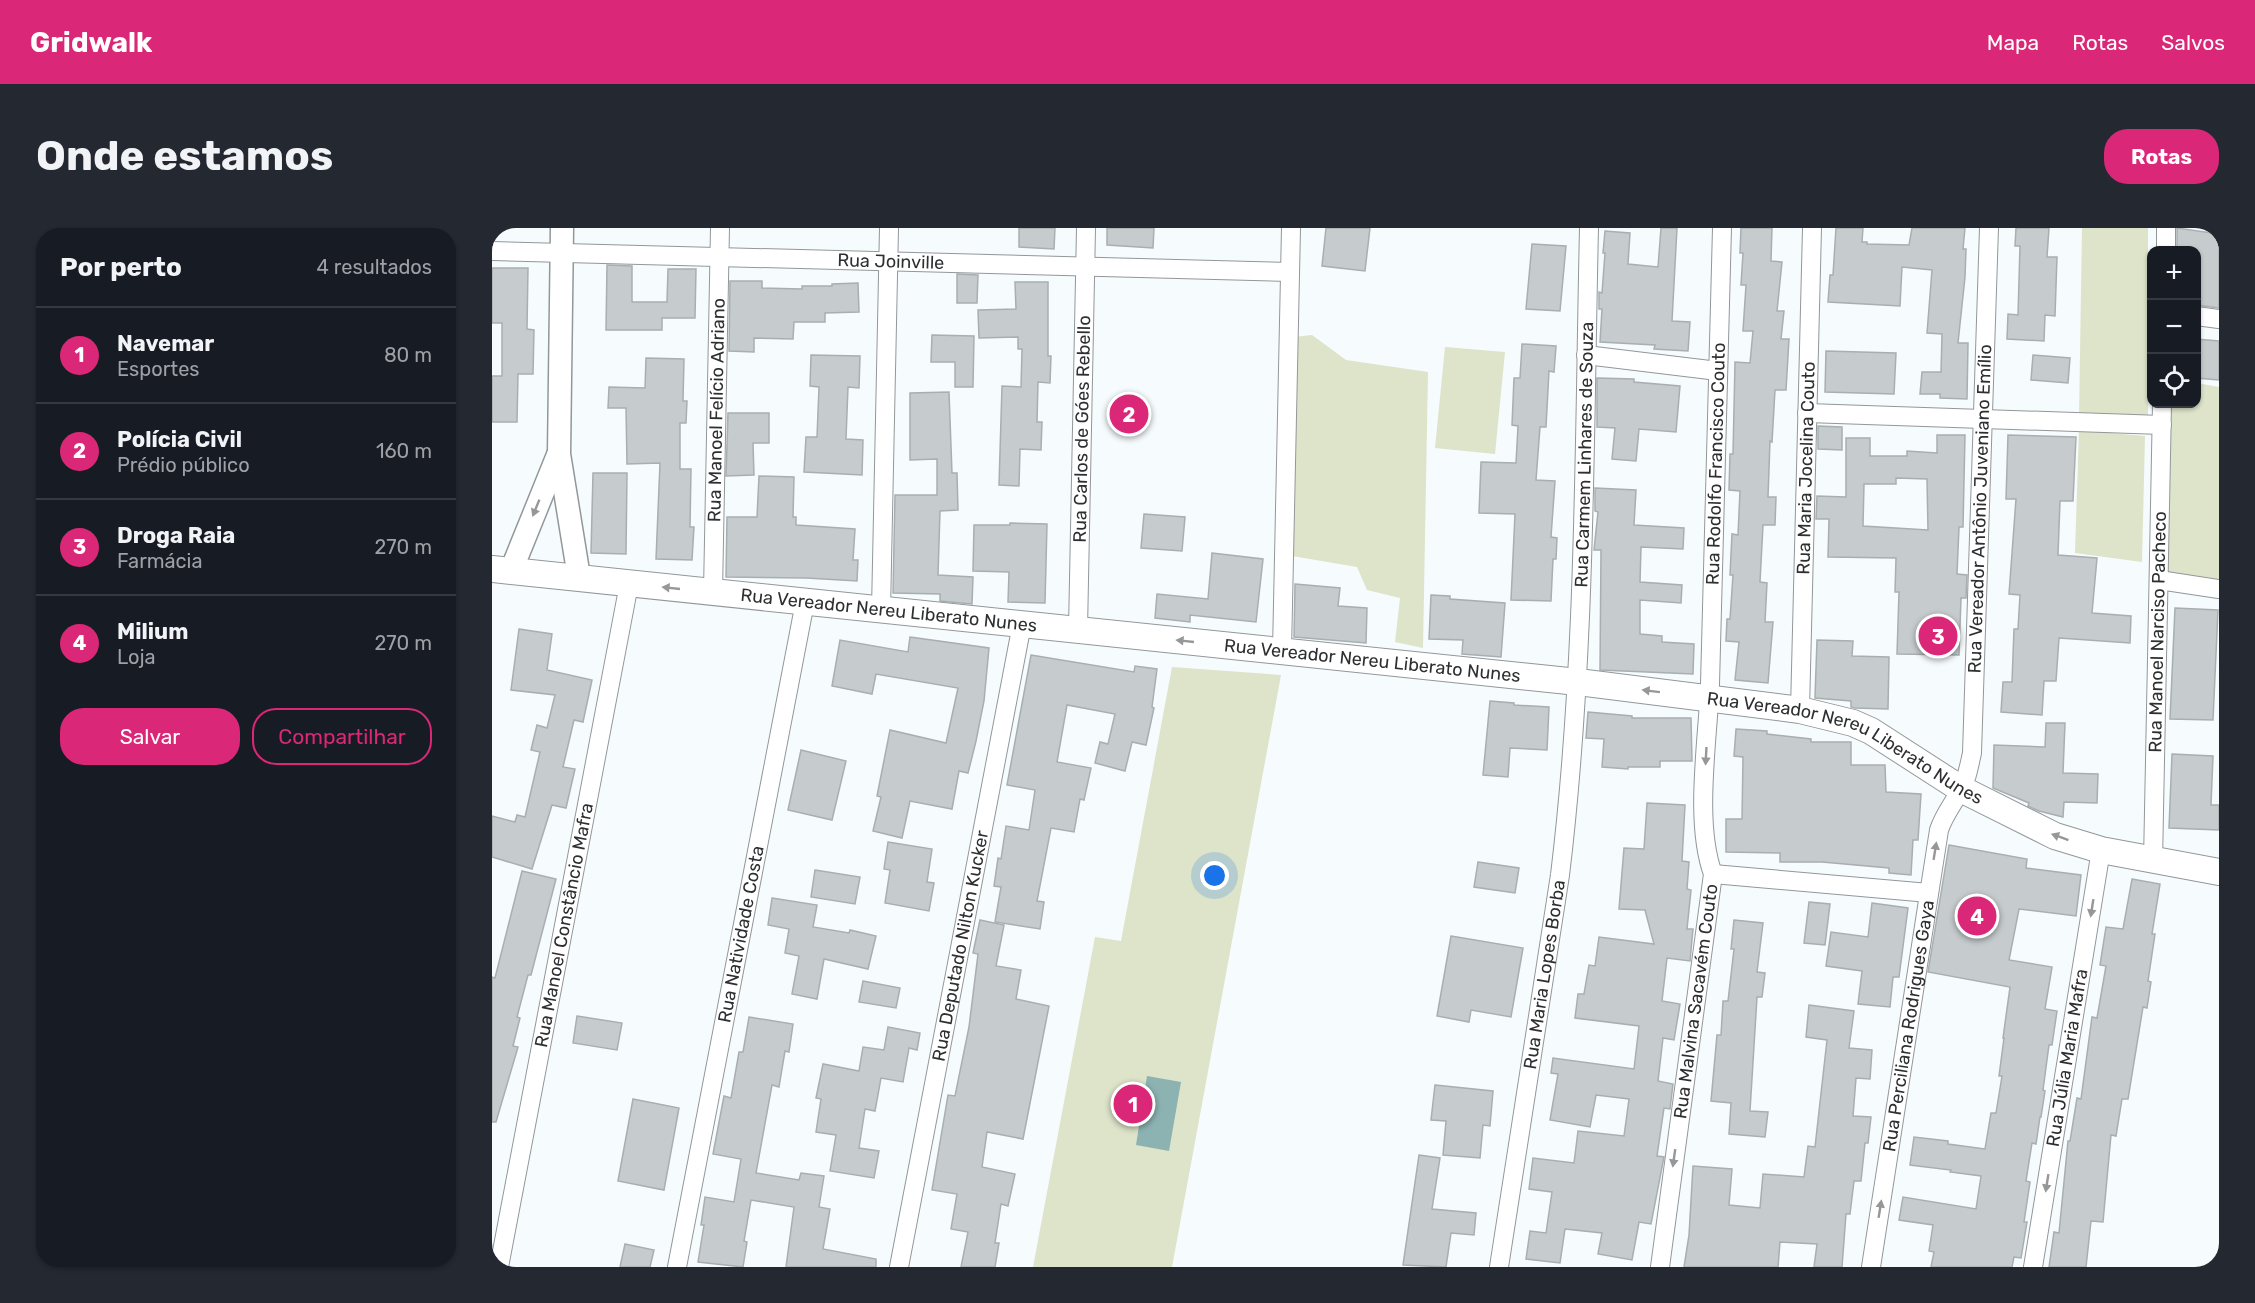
<!DOCTYPE html>
<html lang="pt">
<head>
<meta charset="utf-8">
<style>
  :root { --surface:#171b24; --page:#242831; --text:#f1f3f6; --muted:#9ea1a6; --line:#363941; --accent:#db2777 }
  body { margin:0; font-family:Rubik,sans-serif; background:var(--page); color:var(--text) }
  .controls { position:absolute; right:18px; top:18px; display:grid; overflow:hidden; border-radius:12px; box-shadow:0 2px 4px #0004 }
  .controls button { width:54px; height:54px; display:grid; place-items:center; padding:0; border:0; border-bottom:2px solid var(--line); background:var(--surface); color:var(--text); font:30px sans-serif }
  .you { position:absolute; left:723px; top:648px; width:21px; height:21px; margin:-15px; border:4px solid #fff; border-radius:50%; background:#1a73e8; box-shadow:0 0 0 9px #1a73e833 }
  .badge { display:grid; place-items:center; width:39px; height:39px; border-radius:50%; background:var(--accent); color:#fff; font-size:20px; font-weight:700 }
  .pin { position:absolute; translate:-50% -50%; border:3px solid #fff; box-shadow:0 2px 6px #0006 }
  .list { margin:0; padding:0; list-style:none }
  h2 { display:flex; justify-content:space-between; align-items:center; height:78px; margin:0; padding:0 24px; font-size:26px }
  h2 small { font-size:20px; font-weight:400; color:var(--muted) }
  .list li { display:grid; grid-template-columns:39px 1fr auto; gap:18px; align-items:center; box-sizing:border-box; height:96px; padding:0 24px; border-top:2px solid var(--line) }
  .list b { display:block; font-size:22px; white-space:nowrap }
  .list p { margin:0; font-size:20px; white-space:nowrap; color:var(--muted) }
  .list em { font-size:20px; font-style:normal; color:var(--muted) }
  .actions { display:flex; gap:12px; padding:18px 24px }
  .actions a { flex:1; padding:14px 0; border:2px solid var(--accent); border-radius:24px; text-align:center; font-size:21px; color:var(--accent) }
  .actions .main { background:var(--accent); color:#fff }
  .icon { flex:none; width:33px; height:33px; fill:none; stroke:currentColor; stroke-width:2; stroke-linecap:round; stroke-linejoin:round }
  .map { position:relative; flex:none; width:1727px; height:1039px; overflow:hidden; border-radius:24px }
  header { display:flex; align-items:center; gap:36px; box-sizing:border-box; height:84px; padding:0 30px; background:var(--accent); color:#fff }
  header strong { font-size:28px }
  nav { display:flex; gap:33px; margin-inline-start:auto; font-size:21px }
  .intro { display:flex; align-items:center; justify-content:space-between; box-sizing:border-box; height:144px; padding:0 36px }
  h1 { margin:0; font-size:42px }
  .button { padding:15px 27px; border-radius:24px; background:var(--accent); color:#fff; font-size:21px; font-weight:700 }
  main { display:flex; gap:36px; padding:0 36px }
  aside { flex:1; background:var(--surface); border-radius:24px; box-shadow:0 2px 4px #0004 }
  .map>svg:first-child { display:block }
</style>
</head>
<body>
<header>
<strong>Gridwalk</strong>
<nav><a>Mapa</a><a>Rotas</a><a>Salvos</a></nav>
</header>
<div class="intro"><h1>Onde estamos</h1><a class="button">Rotas</a></div>
<main>
<aside>
<h2>Por perto<small>4 resultados</small></h2>
<ul class="list">
<li><span class="badge">1</span><div><b>Navemar</b><p>Esportes</p></div><em>80 m</em></li>
<li><span class="badge">2</span><div><b>Polícia Civil</b><p>Prédio público</p></div><em>160 m</em></li>
<li><span class="badge">3</span><div><b>Droga Raia</b><p>Farmácia</p></div><em>270 m</em></li>
<li><span class="badge">4</span><div><b>Milium</b><p>Loja</p></div><em>270 m</em></li>
</ul>
<div class="actions"><a class="main">Salvar</a><a>Compartilhar</a></div>
</aside>
<div class="map">
<svg width="1727" height="1039" viewBox="0 0 1727 1039">
  <rect width="100%" height="100%" fill="#f6fbfe"/>
  <g fill="#dde4c9">
    <path d="M1590 0H1656V191L1587 190Z"/>
    <path d="M820 107 854 132 936 144 931 420 903 414 908 370 875 362 865 339 800 328 802 109Z"/>
    <path d="M953 119 1013 124 1003 226 943 220Z"/>
    <path d="M1705 155 1727 159V355L1671 348 1675 176H1704Z"/>
    <path d="M1587 202 1653 208 1650 334 1583 325Z"/>
    <path d="M680 439 789 447 680 1039H541L603 709 629 713Z"/>
  </g>
  <path fill="#8cb3b2" d="M655 848 689 854 677 923 644 917Z"/>
  <g fill="#c6cbce" stroke="#a9aeb1" stroke-width="1.5" fill-rule="evenodd">
    <path d="M527 0H563L562 21 527 19Z"/>
    <path d="M615 0H662L661 20 615 17Z"/>
    <path d="M834 0H878L873 43 830 38Z"/>
    <path d="M1169 0H1185L1180 93 1198 94 1196 123 1162 121 1163 117 1108 114 1110 81H1107V64L1110 65 1113 25H1111L1113 3 1138 5 1136 36 1166 39Z"/>
    <path d="M1249 0H1280L1279 33 1290 34 1285 83H1292L1289 111H1297L1294 162H1283L1280 214 1278 213 1276 269H1284L1283 297H1271L1268 354 1275 355 1273 394H1281L1276 455 1243 452 1247 414 1234 413 1235 391H1238L1241 347H1238L1240 306 1246 307 1248 263 1237 262 1238 226H1241L1243 134 1258 135 1261 103H1251L1254 57H1249L1251 25H1248Z"/>
    <path d="M1344 0H1371L1370 14H1375V16L1417 17 1420 0H1473L1471 21H1474L1473 49 1466 115H1476L1475 171 1448 170V166H1428L1430 144H1449L1450 106 1435 105 1440 42 1410 39 1408 78 1336 74 1338 47H1341Z"/>
    <path d="M1524 0H1557L1555 29H1565L1563 88 1553 87 1552 113 1515 111 1516 86 1526 87 1528 18H1523Z"/>
    <path d="M1685 0 1727 6V80L1704 77V22H1685Z"/>
    <path d="M1040 16 1074 18 1068 83 1034 81Z"/>
    <path d="M115 37 140 38V74H175L176 41H204L203 90H170V102H114Z"/>
    <path d="M0 40H36L35 101 42 102 41 146H26L25 194H0V148H10V95H0Z"/>
    <path d="M465 46 486 47 485 75H465Z"/>
    <path d="M238 53H270V60L310 61V58H340V56L366 55 367 84 333 85V94H302L301 111 262 110V124L237 123Z"/>
    <path d="M523 54H556V128H559L558 155 546 154 545 194H550L549 222 528 221 527 258 507 257 510 158 529 159 530 121H526V109L487 110 486 82 524 81Z"/>
    <path d="M440 107 482 108 481 159H463V134H439Z"/>
    <path d="M1704 111 1727 113V152L1704 150Z"/>
    <path d="M1030 116 1064 118 1062 144 1057 143 1054 199H1048L1044 252 1063 253 1059 309 1065 310 1064 331H1061L1059 373 1019 372 1023 286 987 285 989 234 1024 235 1026 198 1020 197 1022 150H1028Z"/>
    <path d="M1334 123 1404 125 1402 166 1333 164Z"/>
    <path d="M319 127 368 128 367 160 356 159 354 211 371 212 370 247 312 244 314 209H325L327 159 318 158Z"/>
    <path d="M1541 127 1578 130 1576 155 1539 152Z"/>
    <path d="M154 130 192 131 191 173H195L194 195H188V241H199L198 299H202L200 332 164 331 168 235 135 236 134 180H116L117 159 153 160Z"/>
    <path d="M1105 150 1142 151V154L1188 158 1184 204 1147 201 1144 233 1120 231 1123 200 1105 199Z"/>
    <path d="M457 164 460 245H465L466 282 448 283 446 347 481 349 480 376 448 373V366L401 365 403 267H445V231L418 232V165Z"/>
    <path d="M236 185H277V215H261L262 247 234 248Z"/>
    <path d="M1326 198 1350 199V222L1326 221Z"/>
    <path d="M1445 207H1473L1471 299H1467L1465 346 1475 347 1474 370H1469L1467 427 1405 426 1407 364H1403L1404 330 1336 329 1337 291H1324L1325 268 1354 269V210H1378V228H1415V223L1445 225ZM1404 250 1435 251 1436 302 1371 298 1372 256H1404Z"/>
    <path d="M1516 207 1584 209 1581 273H1568L1566 327 1605 330 1600 385 1639 388 1638 415 1567 410 1564 453H1552L1550 487 1509 484 1511 454H1520L1522 401H1526L1528 367 1517 366 1524 271H1514Z"/>
    <path d="M101 245H135L134 326 99 325Z"/>
    <path d="M267 248 302 249 301 289H304V297L363 301 361 332H366L365 353 314 350 234 349 235 289H265Z"/>
    <path d="M1103 260 1144 262 1142 297 1192 300 1191 321 1149 319 1148 354 1190 357 1189 375 1148 372V406L1170 408V414L1202 416 1201 446 1108 442 1109 322H1102L1106 284 1103 283Z"/>
    <path d="M652 286 693 289 690 323 649 320Z"/>
    <path d="M518 295 555 296 553 375 516 374 517 344 481 343 482 297H518Z"/>
    <path d="M720 325 771 331 764 394 698 387V394L663 390 665 366 716 371Z"/>
    <path d="M803 356 848 360 846 378 875 380 874 415 802 409Z"/>
    <path d="M939 367 958 368V371L1013 375 1009 429 970 426 971 412 937 411Z"/>
    <path d="M1683 380 1726 382 1721 492 1678 491Z"/>
    <path d="M27 401 60 406 55 442 100 452 91 494 82 492 71 539 83 541 74 580 60 577 40 641 0 629V588L23 594 25 587 33 589 48 524 39 522 45 497 55 500 63 467 19 462Z"/>
    <path d="M418 409 497 420 492 473 484 513 476 545 467 543 460 581 418 573 410 610 381 603 389 569 385 568 398 502 454 515 466 460 384 446 380 466 340 458 348 412 416 424Z"/>
    <path d="M1325 412 1361 413 1360 428 1397 429 1396 481 1363 480 1359 479V473L1323 470Z"/>
    <path d="M539 427 642 444 643 438 665 441 660 479 662 480 654 517 640 514 633 543 603 535 608 514 616 516 623 486 575 477 565 534 599 540 592 572 588 571 582 604 559 600 545 673 552 674 548 701 503 694 509 659 502 658 506 630 509 631 514 598 537 602 543 562 515 557Z"/>
    <path d="M998 473 1022 475V477L1057 479 1055 522 1018 520 1016 549 991 547Z"/>
    <path d="M1096 484 1140 488V490H1199L1200 533H1168V539H1136V541L1110 539 1112 511 1094 510Z"/>
    <path d="M1554 495H1573L1571 545 1606 546 1605 575 1572 574 1571 589 1547 583 1536 578 1537 575 1501 560 1502 517 1553 519Z"/>
    <path d="M1244 501 1275 503V506L1319 511V514H1359V537H1393L1394 564 1429 566 1426 612H1421L1419 647 1397 645V640L1330 634H1288V625L1234 624V591H1250L1251 529 1242 528Z"/>
    <path d="M309 522 354 533 340 592 296 582Z"/>
    <path d="M1680 526 1721 528 1719 577H1727V602L1677 600Z"/>
    <path d="M1155 575 1193 577 1190 633 1197 634 1195 661 1199 662 1195 701H1201L1198 733 1175 730 1170 773 1188 776 1182 812 1171 810 1166 853 1181 856 1178 881 1172 880 1165 928 1172 929 1159 996 1147 994 1140 1032 1106 1026 1110 1005 1073 1001 1068 1035 1034 1031 1038 1003 1054 1005 1060 964 1037 961 1041 930 1082 935 1086 903 1132 908 1137 871 1104 867 1098 899 1058 892 1066 846 1059 845 1061 830 1142 841 1147 798 1083 790 1086 766H1092L1097 737 1103 738 1107 709 1162 716 1153 682 1127 681 1132 620 1152 621Z"/>
    <path d="M396 614 440 621 435 654 442 655 437 683 393 675 398 642 392 641Z"/>
    <path d="M1457 617 1535 631 1534 640 1589 647 1584 688 1527 681 1517 732 1560 739 1553 781 1565 783 1560 817H1557L1551 862 1553 863 1549 889H1548L1544 916 1540 915 1534 953 1538 954 1532 994H1535L1529 1030 1522 1029 1520 1039H1439L1442 1024 1437 1023 1441 997 1407 992 1411 969 1484 981 1489 948 1458 944 1459 942 1418 937 1422 909 1456 913V916L1493 921 1499 885H1504L1510 848H1507L1512 810H1511L1518 759 1436 744Z"/>
    <path d="M986 634 1027 640 1023 665 982 659Z"/>
    <path d="M323 642 368 649 363 676 319 669Z"/>
    <path d="M30 643 64 651 39 747H36L25 789 28 790 21 818 26 819 4 894H0V749L3 750Z"/>
    <path d="M1640 651 1668 656 1660 706H1663L1656 753 1659 754 1655 780 1651 779 1636 871H1630L1624 908 1619 907 1611 994 1599 993 1594 1039H1557L1562 1004 1567 1005 1576 913H1578L1585 870 1589 871 1600 789 1605 790 1614 738 1608 737 1614 699 1631 701Z"/>
    <path d="M280 670 325 677 321 699 357 705 358 702 384 708 376 741 332 731 325 771 300 766 307 728 293 725 297 701 276 697Z"/>
    <path d="M1317 674 1338 676 1333 717 1312 715Z"/>
    <path d="M1380 675 1416 680 1407 749H1401L1398 779 1366 776 1370 743 1334 738 1339 704 1376 709Z"/>
    <path d="M488 692 512 697 504 738 529 742 524 771 557 778 531 911 495 904 490 939 523 946 516 978 509 976 503 1015H507L503 1039H469L476 1004 459 1001 465 966 440 962 456 867 463 868 477 799 486 726 481 725Z"/>
    <path d="M1242 692 1271 695 1265 744 1273 745 1270 769H1265L1258 883 1276 884 1273 909 1237 906 1239 875 1219 873 1225 807H1229L1231 773H1236L1242 721H1239Z"/>
    <path d="M959 708 1031 720 1019 789 979 782 977 794 945 788Z"/>
    <path d="M371 753 408 760 404 780 367 774Z"/>
    <path d="M1317 777 1362 783 1357 820 1380 822 1378 851 1364 850 1361 888 1379 889 1376 915H1373L1369 953H1362L1358 986H1354L1350 1039H1322L1325 1016 1288 1014 1286 1039H1192L1197 1007 1201 938 1240 941 1237 977 1268 980 1271 946 1312 949 1316 918 1323 919 1335 812 1314 809Z"/>
    <path d="M85 788 130 795 125 822 81 815Z"/>
    <path d="M257 789 301 796 297 824 293 823 287 859 280 857 264 945 307 952 309 945 332 948 327 979 338 981 331 1021 384 1031V1039H294L302 979 259 972 252 1013 255 1014 251 1039 206 1034 212 997H209L213 969 242 974 249 931 221 926 232 868 239 870 247 824H251Z"/>
    <path d="M396 799 428 805 425 822 417 820 411 854 389 850 383 883 373 881 367 920 387 923 382 950 338 943 344 907 324 904 329 871 324 870 331 836 367 843 371 819 392 822Z"/>
    <path d="M943 857 1001 863 998 898 991 897 988 930 951 927 954 893 939 892Z"/>
    <path d="M141 871 187 880 172 962 126 953Z"/>
    <path d="M927 927 948 930 940 981 984 985 982 1007 959 1005 954 1039 911 1037Z"/>
    <path d="M133 1016 162 1022 158 1039H128Z"/>
  </g>
  <g fill="none" stroke-linecap="round" stroke-linejoin="round">
    <g stroke="#92979a" stroke-width="20">
      <g id="minor">
        <path d="M1674 22V0"/>
        <path id="s1" d="M0 23 798 44"/>
        <path d="M1704 88 1727 91"/>
        <path d="M1094 127 1226 143"/>
        <path d="M1315 185 1670 197"/>
        <path d="M1667 352 1727 361"/>
        <path id="s2" d="M221 364 228 0"/>
        <path d="M389 382 397 0"/>
        <path id="s3" d="M586 402 594 0"/>
        <path d="M790 423 799 0"/>
        <path id="s4" d="M1308 482 1320 0"/>
        <path id="s5" d="M1661 634 1670 176"/>
        <path d="M1221 646 1437 665"/>
        <path id="s6" d="M7 1039 137 356"/>
        <path id="s7" d="M185 1039 313 374"/>
        <path id="s8" d="M407 1039 530 396"/>
        <path id="s9" d="M1007 1039 1068 647C1094 433 1092 215 1097 0"/>
        <path id="s10" d="M1168 1039 1221 646C1202 594 1216 512 1218 456 1222 304 1226 152 1230 0"/>
        <path id="s11" d="M1379 1039 1447 602C1452 587 1461 576 1468 563 1475 552 1477 538 1480 525L1497 0"/>
        <path id="s12" d="M1541 1039 1609 622"/>
      </g>
    </g>
    <g stroke="#92979a" stroke-width="25">
      <g id="tertiary">
        <path d="M70 0 67 226 87 349"/>
        <path d="M19 343 66 227"/>
      </g>
    </g>
    <g stroke="#92979a" stroke-width="28">
      <g id="secondary">
        <path id="s13" d="M0 341 1086 454 1308 482 1361 495 1379 503 1469 561 1563 608 1609 622 1727 644"/>
      </g>
    </g>
    <use href="#minor" stroke="#fff" stroke-width="18"/>
    <use href="#tertiary" stroke="#fff" stroke-width="22"/>
    <use href="#secondary" stroke="#fff" stroke-width="26"/>
  </g>
  <defs><path id="oneway-solid" d="M-6-.8H1V-3.2L6.5 0L1 3.2V.8H-6Z" transform="scale(1.5)"/></defs>
  <g fill="#969798">
    <use href="#oneway-solid" transform="translate(44 280) rotate(112)"/>
    <use href="#oneway-solid" transform="translate(179 360) rotate(-174)"/>
    <use href="#oneway-solid" transform="translate(693 413) rotate(-174)"/>
    <use href="#oneway-solid" transform="translate(1159 463) rotate(-173)"/>
    <use href="#oneway-solid" transform="translate(1214 528) rotate(93)"/>
    <use href="#oneway-solid" transform="translate(1568 609) rotate(-160)"/>
    <use href="#oneway-solid" transform="translate(1443 623) rotate(-81)"/>
    <use href="#oneway-solid" transform="translate(1600 680) rotate(99)"/>
    <use href="#oneway-solid" transform="translate(1182 930) rotate(98)"/>
    <use href="#oneway-solid" transform="translate(1555 955) rotate(99)"/>
    <use href="#oneway-solid" transform="translate(1388 981) rotate(-81)"/>
  </g>
  <g text-anchor="middle" stroke-width="4.5" stroke-linejoin="round" paint-order="stroke">
    <g font-size="18" fill="#2e2f31" stroke="#fff">
      <text dy="6" stroke="none"><textPath href="#s1" startOffset="399">Rua Joinville</textPath></text>
      <text dy="6" stroke="none"><textPath href="#s2" startOffset="182">Rua Manoel Felício Adriano</textPath></text>
      <text dy="6" stroke="none"><textPath href="#s3" startOffset="201">Rua Carlos de Góes Rebello</textPath></text>
      <text dy="6" stroke="none"><textPath href="#s9" startOffset="818">Rua Carmem Linhares de Souza</textPath></text>
      <text dy="6" stroke="none"><textPath href="#s10" startOffset="808">Rua Rodolfo Francisco Couto</textPath></text>
      <text dy="6" stroke="none"><textPath href="#s4" startOffset="242">Rua Maria Jocelina Couto</textPath></text>
      <text dy="6" stroke="none"><textPath href="#s11" startOffset="771">Rua Vereador Antônio Juveniano Emílio</textPath></text>
      <text dy="6" stroke="none"><textPath href="#s13" startOffset="399">Rua Vereador Nereu Liberato Nunes</textPath></text>
      <text dy="6" stroke="none"><textPath href="#s5" startOffset="230">Rua Manoel Narciso Pacheco</textPath></text>
      <text dy="6" stroke="none"><textPath href="#s13" startOffset="885">Rua Vereador Nereu Liberato Nunes</textPath></text>
      <text dy="6" stroke="none"><textPath href="#s13" startOffset="1371">Rua Vereador Nereu Liberato Nunes</textPath></text>
      <text dy="6" stroke="none"><textPath href="#s6" startOffset="348">Rua Manoel Constâncio Mafra</textPath></text>
      <text dy="6" stroke="none"><textPath href="#s7" startOffset="339">Rua Natividade Costa</textPath></text>
      <text dy="6" stroke="none"><textPath href="#s8" startOffset="327">Rua Deputado Nilton Kucker</textPath></text>
      <text dy="6" stroke="none"><textPath href="#s9" startOffset="296">Rua Maria Lopes Borba</textPath></text>
      <text dy="6" stroke="none"><textPath href="#s10" startOffset="268">Rua Malvina Sacavém Couto</textPath></text>
      <text dy="6" stroke="none"><textPath href="#s11" startOffset="244">Rua Perciliana Rodrigues Gaya</textPath></text>
      <text dy="6" stroke="none"><textPath href="#s12" startOffset="212">Rua Júlia Maria Mafra</textPath></text>
    </g>
  </g>
</svg>
<div class="controls">
<button>+</button>
<button>−</button>
<button><svg class="icon" aria-label="locate" viewBox="0 0 24 24"><circle cx="12" cy="12" r="6"/><path d="M12 2v4M12 18v4M2 12h4M18 12h4"/></svg></button>
</div>
<div class="you"></div>
<div class="pin badge" style="left:641px;top:876px">1</div>
<div class="pin badge" style="left:637px;top:186px">2</div>
<div class="pin badge" style="left:1446px;top:408px">3</div>
<div class="pin badge" style="left:1485px;top:688px">4</div>
</div>
</main>
</body>
</html>
